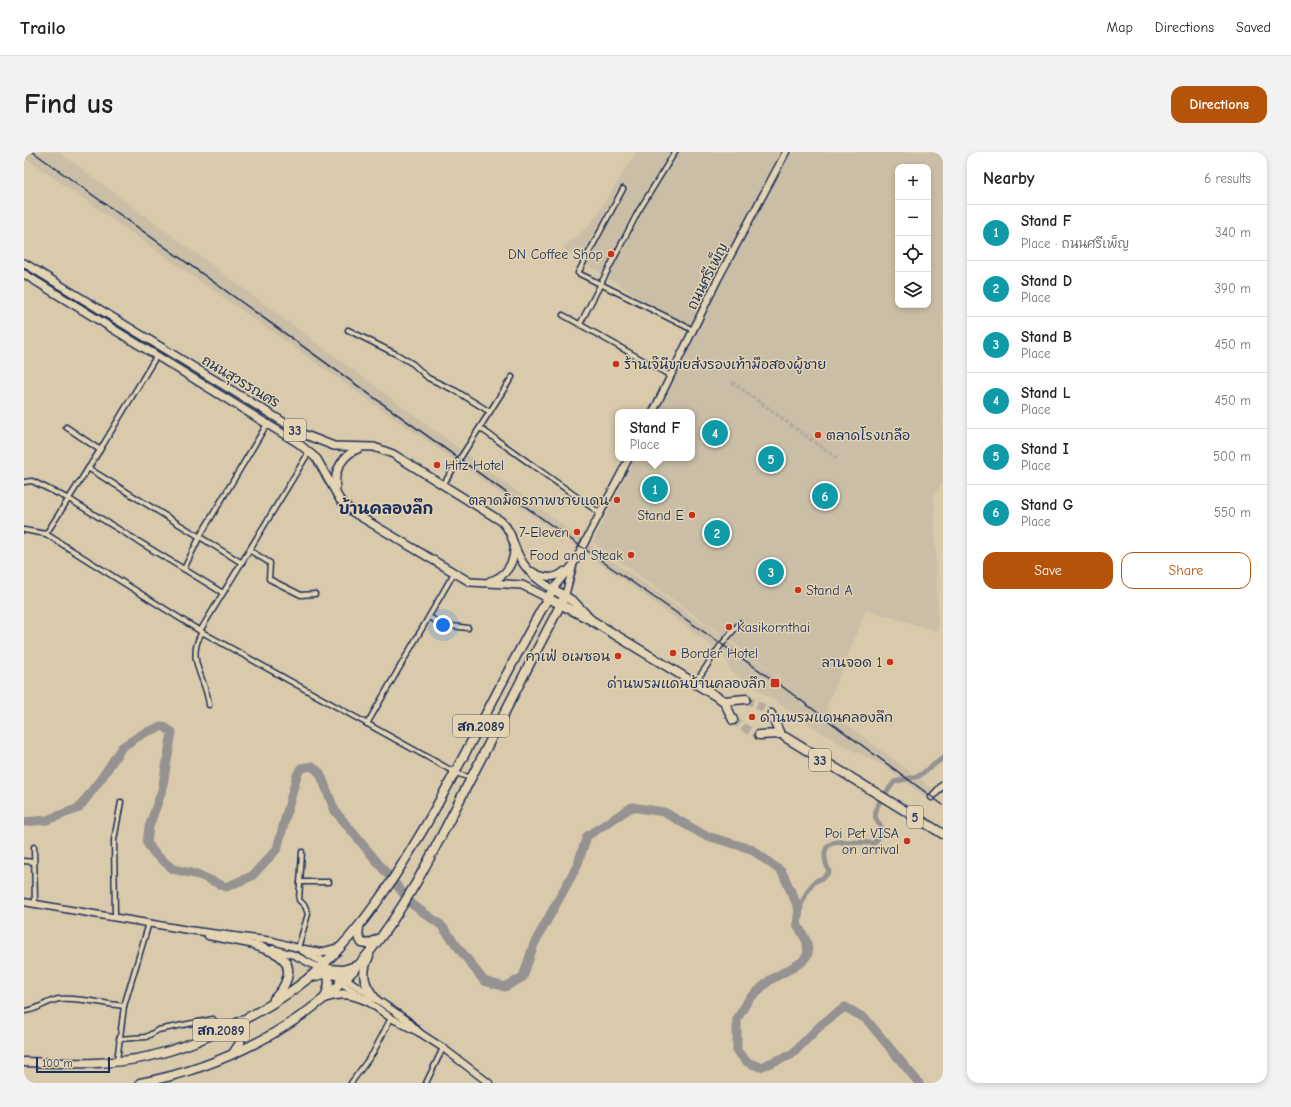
<!DOCTYPE html>
<html lang="en">
<head>
<meta charset="utf-8">
<style>
  :root { --surface:#fff; --page:#f2f2f2; --text:#202124; --muted:#757577; --line:#e0e0e0; --accent:#b45309 }
  body { margin:0; font-family:"Comic Neue","Playpen Sans Thai",sans-serif; background:var(--page); color:var(--text) }
  .controls { position:absolute; right:12px; top:12px; display:grid; overflow:hidden; border-radius:8px; box-shadow:0 2px 6px #0003 }
  .controls button { width:36px; height:36px; display:grid; place-items:center; padding:0; border:0; border-bottom:1px solid var(--line); background:var(--surface); color:var(--text); font:20px sans-serif }
  .scale { position:absolute; left:12px; bottom:10px; width:74px; box-sizing:border-box; padding-left:4px; border:2px solid #1b2f5e; border-top:0; font-size:11px; line-height:14px; white-space:nowrap; color:#1b2f5e; -webkit-text-stroke:3px #e5d4b1; paint-order:stroke }
  .you { position:absolute; left:419px; top:473px; width:14px; height:14px; margin:-10px; border:3px solid #fff; border-radius:50%; background:#1a73e8; box-shadow:0 0 0 6px #1a73e833 }
  .badge { display:grid; place-items:center; width:26px; height:26px; border-radius:50%; background:var(--accent); color:#fff; font-size:13px; font-weight:700 }
  .pin { position:absolute; translate:-50% -50%; border:2px solid #fff; box-shadow:0 1px 4px #0006 }
  .popup { position:absolute; left:591px; top:257px; width:80px; height:52px; box-sizing:border-box; display:grid; place-content:center; border-radius:8px; background:var(--surface); filter:drop-shadow(0 1px 3px #0005); font-size:13px; white-space:nowrap; color:var(--muted) }
  .popup b { font-size:15px; color:var(--text) }
  .popup::after { content:''; position:absolute; left:50%; top:100%; margin-left:-8px; border:8px solid transparent; border-top-color:var(--surface) }
  .list { margin:0; padding:0; list-style:none }
  h2 { display:flex; justify-content:space-between; align-items:center; height:52px; margin:0; padding:0 16px; font-size:17px }
  h2 small { font-size:13px; font-weight:400; color:var(--muted) }
  .list li { display:grid; grid-template-columns:26px 1fr auto; gap:12px; align-items:center; box-sizing:border-box; height:56px; padding:0 16px; border-top:1px solid var(--line) }
  .list b { display:block; font-size:15px; white-space:nowrap }
  .list p { margin:0; font-size:13px; white-space:nowrap; color:var(--muted) }
  .list em { font-size:13px; font-style:normal; color:var(--muted) }
  .actions { display:flex; gap:8px; padding:12px 16px }
  .actions a { flex:1; padding:9px 0; border:1px solid var(--accent); border-radius:12px; text-align:center; font-size:14px; color:var(--accent) }
  .actions .main { background:var(--accent); color:#fff }
  .icon { flex:none; width:22px; height:22px; fill:none; stroke:currentColor; stroke-width:2; stroke-linecap:round; stroke-linejoin:round }
  .map { position:relative; flex:none; width:919px; height:931px; overflow:hidden; border-radius:12px }
  header { display:flex; align-items:center; gap:24px; box-sizing:border-box; height:56px; padding:0 20px; background:var(--surface); border-bottom:1px solid var(--line) }
  header strong { font-size:19px }
  nav { display:flex; gap:22px; margin-inline-start:auto; font-size:14px }
  .intro { display:flex; align-items:center; justify-content:space-between; box-sizing:border-box; height:96px; padding:0 24px }
  h1 { margin:0; font-size:28px }
  .button { padding:10px 18px; border-radius:12px; background:var(--accent); color:#fff; font-size:14px; font-weight:700 }
  main { display:flex; gap:24px; padding:0 24px }
  aside { flex:1; background:var(--surface); border-radius:12px; box-shadow:0 2px 6px #0003 }
  .map>svg:first-child { display:block }
</style>
</head>
<body>
<header>
<strong>Trailo</strong>
<nav><a>Map</a><a>Directions</a><a>Saved</a></nav>
</header>
<div class="intro"><h1>Find us</h1><a class="button">Directions</a></div>
<main>
<div class="map">
<svg width="919" height="931" viewBox="0 0 919 931">
  <rect width="100%" height="100%" fill="#d9caac"/>
  <filter id="ink" filterUnits="userSpaceOnUse"><feTurbulence type="fractalNoise" baseFrequency=".025" numOctaves="2"/><feDisplacementMap in="SourceGraphic" scale="8" xChannelSelector="R" yChannelSelector="G"/><feConvolveMatrix kernelMatrix="1 2 1 2 8 2 1 2 1" color-interpolation-filters="sRGB"/></filter>
  <g filter="url(#ink)">
    <path fill="#cabea6" fill-rule="evenodd" d="M0 0H35L571 397 781 543 569 390 611 306H668V260H634L672 183 538 96 567 72 612 0H919V331L910 342 914 479 842 458 802 557 909 637 903 646 859 613 819 594 707 520 700 503 611 436 0 5ZM874 15H904V153H874Z"/>
    <g fill="none" stroke-linecap="round" stroke-linejoin="round">
      <path stroke="#959291" stroke-width="5" d="M775 757C779 749 784 734 792 729 799 725 799 728 805 720 788 678 826 692 850 691 869 671 848 676 852 659 853 649 865 638 870 630L895 624 919 606"/>
      <path stroke="#959291" stroke-width="9" d="M0 670 23 668 55 656 79 624 98 595 120 581 139 574 148 580 138 638 125 675 123 691 131 702 149 717 175 723 202 735 228 724 253 697 273 623 277 616 288 614 296 621 311 659 389 753 417 773 460 829 481 835 499 825 510 792 553 714 563 684 608 655 640 660 680 683 727 697 758 720 775 757 773 772 783 790 784 802 778 810 746 828 725 847 713 867V899L723 910 736 915 767 903 798 872 821 855 842 867 895 931"/>
      <path stroke="#b3ab9c" stroke-width="4" stroke-dasharray="4 2" stroke-linecap="butt" d="M708 230 814 307"/>
      <g stroke="#b3ab9c" stroke-width="8" stroke-dasharray="8 4" stroke-linecap="butt">
        <path d="M722 547 747 560V562"/>
        <path d="M709 568 722 577 735 583"/>
      </g>
      <g stroke="#1b2f5e" stroke-width="7">
        <g id="street">
          <path d="M599 37 554 121 669 178"/>
          <path d="M539 163 647 224"/>
          <path d="M556 172 614 60 651 0"/>
          <path d="M324 178 374 203 389 212 404 226 432 239 466 260"/>
          <path d="M42 275 76 298"/>
          <path d="M456 276 577 362"/>
          <path d="M64 316 218 411"/>
          <path d="M0 330 8 329 45 347 199 441"/>
          <path d="M419 333 488 225"/>
          <path d="M0 378 22 382 176 479 432 621 447 626"/>
          <path d="M22 382 76 298 133 203"/>
          <path d="M225 398 246 411 245 427 277 443 291 442"/>
          <path d="M160 417 176 384 243 272"/>
          <path d="M405 465 419 473 444 476"/>
          <path d="M176 479 285 300"/>
          <path d="M178 480C161 508 182 525 185 553"/>
          <path d="M671 531 697 493 716 471"/>
          <path d="M343 572 430 421"/>
          <path d="M10 695 11 752"/>
          <path d="M0 709 10 710"/>
          <path d="M276 730H305"/>
          <path d="M91 764 90 688 97 650"/>
          <path d="M274 796 284 762 281 754 275 748 278 700"/>
          <path d="M0 859C13 859 22 849 35 847 55 845 80 852 100 854"/>
          <path d="M95 887 122 885 134 878 189 867 197 878"/>
          <path d="M93 909 100 854 125 771"/>
          <path d="M327 931 349 901 367 866"/>
          <path d="M402 931 419 896"/>
        </g>
      </g>
      <g stroke="#1b2f5e" stroke-width="9">
        <g id="secondary">
          <path d="M629 260 694 127 762 0"/>
          <path d="M508 419C519 426 530 428 540 419"/>
          <path d="M529 437 550 411 605 306"/>
          <path d="M541 444 549 414"/>
          <path d="M908 645 919 633"/>
          <path d="M0 750 164 778 249 789 274 796 299 811"/>
          <path d="M184 784 236 794"/>
          <path d="M249 797 270 803 299 818"/>
          <path d="M318 824 383 868 396 881"/>
          <path d="M315 829 367 866 396 881 419 896 465 931"/>
        </g>
      </g>
      <g stroke="#1b2f5e" stroke-width="10">
        <g id="primary">
          <path d="M0 111 279 282 310 294 350 295 369 302 477 369C488 379 488 390 494 402 501 418 514 429 529 437"/>
          <path d="M0 122 274 291 293 307 316 348 330 361 446 430 498 433 524 446"/>
          <path d="M312 336C309 319 319 302 336 296"/>
          <path d="M466 429C481 425 490 412 490 397"/>
        </g>
      </g>
      <g stroke="#1b2f5e" stroke-width="11">
        <g id="highway">
          <path d="M524 446 567 468 700 549 709 568"/>
          <path d="M700 549 722 547"/>
          <path d="M735 583 756 582 747 562"/>
          <path d="M761 585 919 682"/>
          <path d="M335 775 334 784 338 791 344 792 354 787"/>
          <path d="M233 794C240 797 250 799 256 804 272 816 261 836 250 847"/>
          <path d="M280 798 296 801 315 796"/>
          <path d="M345 804C337 820 339 832 351 846"/>
          <path d="M297 809C304 821 308 828 302 842"/>
          <path d="M304 817 319 818 332 814"/>
          <path d="M287 825 305 821 321 826"/>
          <path d="M303 845C319 840 329 842 344 849"/>
          <path d="M199 878 214 880 217 884 216 891 210 900"/>
          <path d="M0 910C42 911 85 914 127 904 182 890 254 855 296 816 341 774 372 724 403 671 447 594 485 514 529 437L550 450 567 468"/>
          <path d="M116 931C202 915 293 868 347 798 387 748 414 690 443 634 475 571 508 507 541 444"/>
        </g>
      </g>
      <use href="#street" stroke="#e5d4b1" stroke-width="4"/>
      <use href="#secondary" stroke="#e5d4b1" stroke-width="6"/>
      <use href="#primary" stroke="#e5d4b1" stroke-width="7"/>
      <use href="#highway" stroke="#e5d4b1" stroke-width="8"/>
      <path stroke="#1b2f5e" stroke-width="1.5" d="M9 0 559 396 752 530 919 653"/>
    </g>
  </g>
  <g fill="#c8321e" stroke="#e5d4b1" stroke-width="1.5">
    <circle cx="587" cy="102" r="4"/>
    <circle cx="592" cy="212" r="4"/>
    <circle cx="794" cy="283" r="4"/>
    <circle cx="413" cy="313" r="4"/>
    <circle cx="593" cy="348" r="4"/>
    <circle cx="668" cy="363" r="4"/>
    <circle cx="553" cy="380" r="4"/>
    <circle cx="607" cy="403" r="4"/>
    <circle cx="774" cy="438" r="4"/>
    <circle cx="705" cy="475" r="4"/>
    <circle cx="649" cy="501" r="4"/>
    <circle cx="594" cy="504" r="4"/>
    <circle cx="866" cy="510" r="4"/>
    <rect x="746" y="526" width="10" height="10" rx="2"/>
    <circle cx="728" cy="565" r="4"/>
    <circle cx="883" cy="689" r="4"/>
  </g>
  <g text-anchor="middle" stroke-width="3" stroke-linejoin="round" paint-order="stroke">
    <g fill="#e5d4b1" stroke="#586077" stroke-width="1">
      <rect x="260" y="267" width="22" height="22" rx="3"/>
      <rect x="429" y="563" width="56" height="22" rx="3"/>
      <rect x="785" y="597" width="22" height="22" rx="3"/>
      <rect x="883" y="654" width="16" height="22" rx="3"/>
      <rect x="169" y="867" width="56" height="22" rx="3"/>
    </g>
    <g font-size="13" font-weight="bold" fill="#1b2f5e">
      <text x="271" y="283">33</text>
      <text x="457" y="579">สก.2089</text>
      <text x="796" y="613">33</text>
      <text x="891" y="670">5</text>
      <text x="197" y="883">สก.2089</text>
    </g>
    <g font-size="14" fill="#1b2f5e" stroke="#e5d4b1" text-anchor="end">
      <text x="579" y="107">DN Coffee Shop</text>
      <text x="600" y="217" text-anchor="start">ร้านเจ๊นีขายส่งรองเท้ามือสองผู้ชาย</text>
      <text x="802" y="288" text-anchor="start">ตลาดโรงเกลือ</text>
      <text x="421" y="318" text-anchor="start">Hitz Hotel</text>
      <text x="585" y="353">ตลาดมิตรภาพชายแดน</text>
      <text x="660" y="368">Stand E</text>
      <text x="545" y="385">7-Eleven</text>
      <text x="599" y="408">Food and Steak</text>
      <text x="782" y="443" text-anchor="start">Stand A</text>
      <text x="713" y="480" text-anchor="start">Kasikornthai</text>
      <text x="657" y="506" text-anchor="start">Border Hotel</text>
      <text x="586" y="509">คาเฟ่ อเมซอน</text>
      <text x="858" y="515">ลานจอด 1</text>
      <text x="742" y="536">ด่านพรมแดนบ้านคลองลึก</text>
      <text x="736" y="570" text-anchor="start">ด่านพรมแดนคลองลึก</text>
      <text x="875" y="686">Poi Pet VISA<tspan x="875" dy="16">on arrival</tspan></text>
    </g>
    <g font-size="14" fill="#1b2f5e" stroke="#e5d4b1">
      <text transform="translate(683 124) rotate(-63)" y="5">ถนนศรีเพ็ญ</text>
      <text transform="translate(217 229) rotate(31)" y="5">ถนนสุวรรณศร</text>
    </g>
    <g font-size="16" font-weight="bold" fill="#1b2f5e" stroke="#e5d4b1">
      <text x="362" y="362">บ้านคลองลึก</text>
    </g>
  </g>
</svg>
<div class="controls">
<button>+</button>
<button>−</button>
<button><svg class="icon" aria-label="locate" viewBox="0 0 24 24"><circle cx="12" cy="12" r="6"/><path d="M12 2v4M12 18v4M2 12h4M18 12h4"/></svg></button>
<button><svg class="icon" aria-label="layers" viewBox="0 0 24 24"><path d="M12 4l9 5-9 5-9-5zM3 14l9 5 9-5"/></svg></button>
</div>
<div class="scale">100 m</div>
<div class="you"></div>
<div class="pin badge" style="left:631px;top:337px;background:#0f9aa8">1</div>
<div class="popup"><b>Stand F</b>Place</div>
<div class="pin badge" style="left:693px;top:381px;background:#0f9aa8">2</div>
<div class="pin badge" style="left:747px;top:420px;background:#0f9aa8">3</div>
<div class="pin badge" style="left:691px;top:281px;background:#0f9aa8">4</div>
<div class="pin badge" style="left:747px;top:307px;background:#0f9aa8">5</div>
<div class="pin badge" style="left:801px;top:344px;background:#0f9aa8">6</div>
</div>
<aside>
<h2>Nearby<small>6 results</small></h2>
<ul class="list">
<li><span class="badge" style="background:#0f9aa8">1</span><div><b>Stand F</b><p>Place · ถนนศรีเพ็ญ</p></div><em>340 m</em></li>
<li><span class="badge" style="background:#0f9aa8">2</span><div><b>Stand D</b><p>Place</p></div><em>390 m</em></li>
<li><span class="badge" style="background:#0f9aa8">3</span><div><b>Stand B</b><p>Place</p></div><em>450 m</em></li>
<li><span class="badge" style="background:#0f9aa8">4</span><div><b>Stand L</b><p>Place</p></div><em>450 m</em></li>
<li><span class="badge" style="background:#0f9aa8">5</span><div><b>Stand I</b><p>Place</p></div><em>500 m</em></li>
<li><span class="badge" style="background:#0f9aa8">6</span><div><b>Stand G</b><p>Place</p></div><em>550 m</em></li>
</ul>
<div class="actions"><a class="main">Save</a><a>Share</a></div>
</aside>
</main>
</body>
</html>
